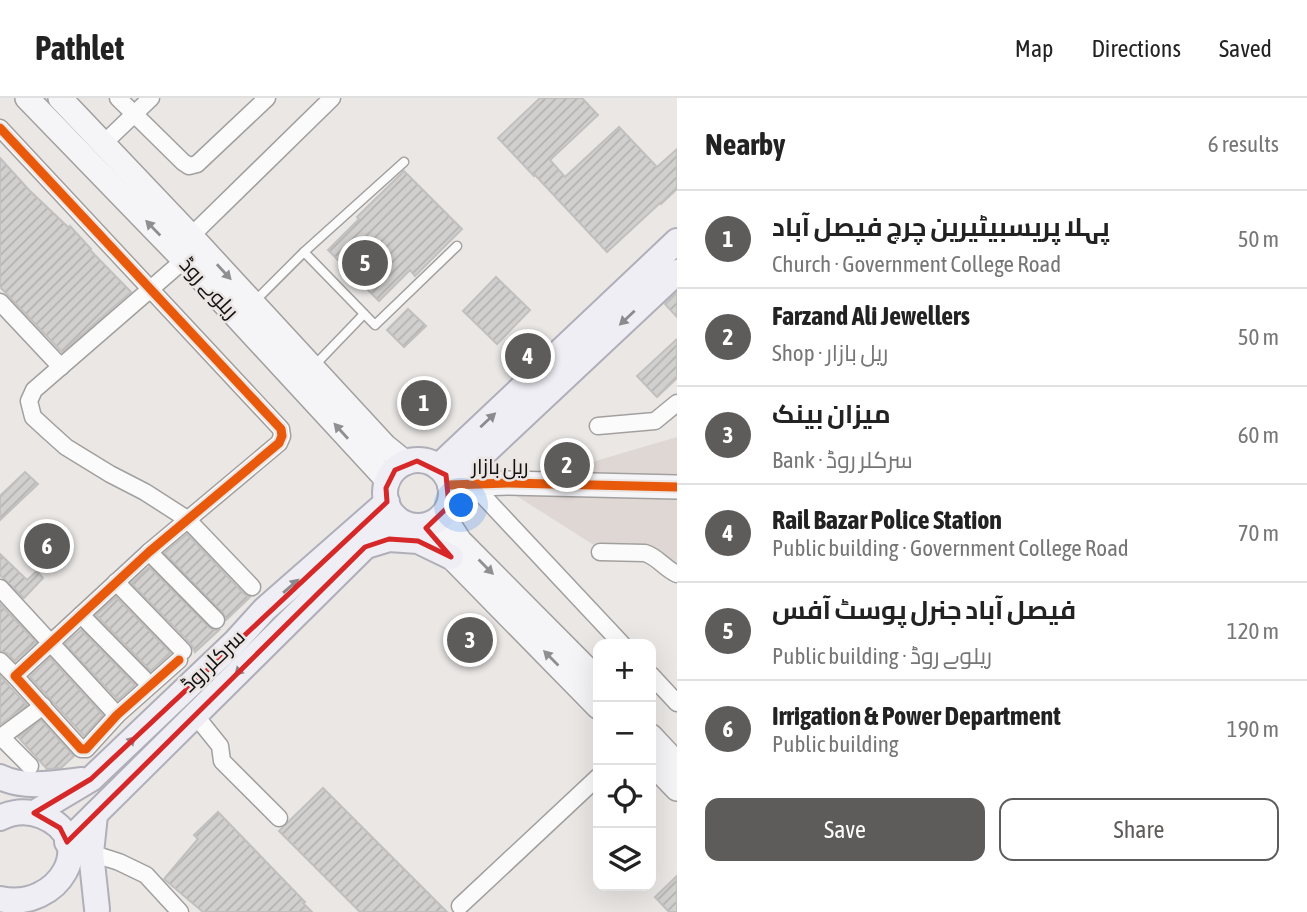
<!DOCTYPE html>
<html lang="en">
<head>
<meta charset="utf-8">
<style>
  :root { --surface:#fff; --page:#f6f6f6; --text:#222; --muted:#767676; --line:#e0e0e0; --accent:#5e5c5b }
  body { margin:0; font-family:"Asap Condensed",Cairo,sans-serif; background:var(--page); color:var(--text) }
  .controls { position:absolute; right:21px; bottom:21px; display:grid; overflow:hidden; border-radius:14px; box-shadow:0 7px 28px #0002 }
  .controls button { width:63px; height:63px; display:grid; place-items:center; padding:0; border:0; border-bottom:2px solid var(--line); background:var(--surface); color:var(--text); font:35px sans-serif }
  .you { position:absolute; left:462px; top:408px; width:24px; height:24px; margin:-18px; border:5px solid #fff; border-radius:50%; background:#1a73e8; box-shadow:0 0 0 10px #1a73e833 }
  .badge { display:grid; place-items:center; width:46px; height:46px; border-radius:50%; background:var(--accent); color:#fff; font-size:23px; font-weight:700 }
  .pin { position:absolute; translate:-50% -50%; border:4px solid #fff; box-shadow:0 2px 7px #0006 }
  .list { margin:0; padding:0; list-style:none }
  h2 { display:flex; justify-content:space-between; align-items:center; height:91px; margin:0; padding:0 28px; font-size:30px }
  h2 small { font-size:23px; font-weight:400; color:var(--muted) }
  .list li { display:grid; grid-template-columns:46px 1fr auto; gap:21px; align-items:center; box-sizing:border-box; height:98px; padding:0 28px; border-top:2px solid var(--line) }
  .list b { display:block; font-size:26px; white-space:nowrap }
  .list p { margin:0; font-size:23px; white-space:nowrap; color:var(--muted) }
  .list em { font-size:23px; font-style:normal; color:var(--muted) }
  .actions { display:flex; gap:14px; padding:21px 28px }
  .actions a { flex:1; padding:16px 0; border:2px solid var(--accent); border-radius:14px; text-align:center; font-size:24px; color:var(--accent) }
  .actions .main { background:var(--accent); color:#fff }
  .icon { flex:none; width:38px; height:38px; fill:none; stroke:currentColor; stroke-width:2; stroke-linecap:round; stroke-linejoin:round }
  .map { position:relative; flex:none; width:677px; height:814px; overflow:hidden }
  header { display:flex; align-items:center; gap:42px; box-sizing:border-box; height:98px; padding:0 35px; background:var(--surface); border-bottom:2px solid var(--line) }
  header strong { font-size:33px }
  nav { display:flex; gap:38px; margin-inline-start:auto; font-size:24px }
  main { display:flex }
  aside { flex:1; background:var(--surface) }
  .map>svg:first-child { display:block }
</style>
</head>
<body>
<header>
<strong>Pathlet</strong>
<nav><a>Map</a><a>Directions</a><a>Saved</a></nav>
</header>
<main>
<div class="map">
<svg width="677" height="814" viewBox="0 0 677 814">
  <defs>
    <pattern id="building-hatch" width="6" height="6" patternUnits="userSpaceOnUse" patternTransform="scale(1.75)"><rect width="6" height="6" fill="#d2d0cf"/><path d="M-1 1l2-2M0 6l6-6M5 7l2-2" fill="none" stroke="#b3b2b1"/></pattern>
  </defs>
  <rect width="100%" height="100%" fill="#eae7e5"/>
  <path fill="#dfd7d3" d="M677 339V472L608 456 504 390Z"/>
  <g fill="url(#building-hatch)" stroke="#c2c0bf" stroke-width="2">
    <path d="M540 0H582L598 17 550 62 565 79 619 29 657 69 677 51V91L661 106 660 105 607 154 535 77 534 78 498 40Z"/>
    <path d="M0 60 29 92 69 130 70 128 91 151 90 152 131 194 62 254 0 189Z"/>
    <path d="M404 73 462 131 415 178 410 172 379 203 328 152 359 121 357 119Z"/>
    <path d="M496 179 530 212 497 246 463 213Z"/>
    <path d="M677 194V219L665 206Z"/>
    <path d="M408 211 426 228 404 249 387 232Z"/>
    <path d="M677 241V280L657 299 637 278Z"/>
    <path d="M25 374 38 386 0 422V398Z"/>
    <path d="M187 436 244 496 250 499 226 522 223 515 164 455Z"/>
    <path d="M0 456 27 482 37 473 43 480 24 500 0 477Z"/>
    <path d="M149 469 209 529 214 532H219L195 554 191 546 131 485Z"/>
    <path d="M116 499 171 555 151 573 96 517Z"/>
    <path d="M0 506 36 544 15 563 7 555 0 553Z"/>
    <path d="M81 532 135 587 118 602 65 546Z"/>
    <path d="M50 560 103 617 84 638 30 579Z"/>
    <path d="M0 578 27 607 0 627Z"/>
    <path d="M41 622 74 658 61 670 47 671 18 639Z"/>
    <path d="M323 690 447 814H360L279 733Z"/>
    <path d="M218 714 305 804 303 805 312 814H203L164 781 198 741 194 737Z"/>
    <path d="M677 778V814H669L655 799Z"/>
  </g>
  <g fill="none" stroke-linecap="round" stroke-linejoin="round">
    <g stroke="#a2a09f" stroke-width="11">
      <g id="lane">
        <path d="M304 154 375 227 457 148"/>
        <path d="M255 203 304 154 404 64"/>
        <path d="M313 269 364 216"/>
      </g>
    </g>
    <g stroke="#a2a09f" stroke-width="19">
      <g id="street">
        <path d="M118 0 183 64 189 68 197 66 267 0"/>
        <path d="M0 30 281 331 282 338 279 345 149 454 15 578 81 651H86L117 617 179 562"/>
        <path d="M103 46 151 0"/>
        <path d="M191 138 332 0"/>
        <path d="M184 162 34 292 29 303 33 319 46 331 66 349 110 376 145 394 187 421 252 489"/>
        <path d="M0 204 61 269"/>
        <path d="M598 328 655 323 677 305"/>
        <path d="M472 386 622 546"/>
        <path d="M149 454 216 522"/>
        <path d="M600 454 645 455C658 459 665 471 677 476"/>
        <path d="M116 484 183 553"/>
        <path d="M0 490 117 617"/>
        <path d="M81 517 144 581"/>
        <path d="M0 563 15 578"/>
        <path d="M651 577 677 605"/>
        <path d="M195 617 220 648 222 663 279 720"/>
        <path d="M0 638 30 668"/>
        <path d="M1 639 43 608"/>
        <path d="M91 755 119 764 146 777 180 814"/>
        <path d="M460 808 598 679"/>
      </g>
    </g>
    <g stroke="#a2a09f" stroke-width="26">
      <g id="secondary">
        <path d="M27 0 184 162 388 383"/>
        <path d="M60 0 191 138 385 348 406 365"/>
        <path d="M450 387 508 385 677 389"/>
        <path d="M443 417 460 443 598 582"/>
        <path d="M424 428 451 459 598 609"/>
        <path d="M651 638 677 666"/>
        <path d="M651 664 677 691"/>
      </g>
    </g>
    <g stroke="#b0afb9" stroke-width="28">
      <g id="primary">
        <circle cx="418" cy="395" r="33"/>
        <path d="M438 369 677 143"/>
        <path d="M450 387 677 174"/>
        <path d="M366 448 389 441 418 443 451 459"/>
        <path d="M0 679C25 691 56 685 82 682"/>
        <path d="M34 715 91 681 235 544 265 511 387 404"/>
        <path d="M95 717 91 755 97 811"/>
        <path d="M0 720C14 713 27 712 42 718 101 742 58 814 0 801"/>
        <path d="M67 744 395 419"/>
      </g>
    </g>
    <use href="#lane" stroke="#fcfbfb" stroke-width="8"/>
    <use href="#street" stroke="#fcfbfb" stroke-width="16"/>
    <use href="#secondary" stroke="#f5f5f8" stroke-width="23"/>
    <use href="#primary" stroke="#eeeef4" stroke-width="24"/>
    <g stroke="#ebe6e4" stroke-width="13">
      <g id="cycleway">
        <path d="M0 30 281 331 282 338 279 345 149 454 15 578 81 651H86L117 617 179 562"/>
        <path d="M450 387 508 385 677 389"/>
      </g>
    </g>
    <use href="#cycleway" stroke="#e8590c" stroke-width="9"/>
  </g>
  <defs><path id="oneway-solid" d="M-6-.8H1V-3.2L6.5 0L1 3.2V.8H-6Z" transform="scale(1.75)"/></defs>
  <g fill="#8f8e90">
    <use href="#oneway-solid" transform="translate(153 130) rotate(-134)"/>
    <use href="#oneway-solid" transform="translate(224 174) rotate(47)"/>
    <use href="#oneway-solid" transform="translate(341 333) rotate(-132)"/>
    <use href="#oneway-solid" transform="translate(486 469) rotate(45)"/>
    <use href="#oneway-solid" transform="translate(551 560) rotate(-135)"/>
  </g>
  <g fill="#8b8b8e">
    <use href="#oneway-solid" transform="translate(627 220) rotate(137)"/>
    <use href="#oneway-solid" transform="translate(488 322) rotate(-43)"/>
    <use href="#oneway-solid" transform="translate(291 488) rotate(-41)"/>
    <use href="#oneway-solid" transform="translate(242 570) rotate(135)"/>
    <use href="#oneway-solid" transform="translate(128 646) rotate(-44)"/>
  </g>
  <path fill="none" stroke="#d62828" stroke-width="5" stroke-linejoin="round" d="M417 363 446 377 449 408 426 430 451 459 418 443 389 441 365 449 67 744 60 730 34 715 91 681 387 404 386 390 395 372Z"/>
  <g text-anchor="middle" stroke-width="5" stroke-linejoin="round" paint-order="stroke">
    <g font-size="21" fill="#131111" stroke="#ebe6e4">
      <text transform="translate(209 190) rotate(47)" y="7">ریلوے روڈ</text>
      <text x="500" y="376">ریل بازار</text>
      <text transform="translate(213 563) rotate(-44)" y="7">سرکلر روڈ</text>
    </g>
  </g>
</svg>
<div class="controls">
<button>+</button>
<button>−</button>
<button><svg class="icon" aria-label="locate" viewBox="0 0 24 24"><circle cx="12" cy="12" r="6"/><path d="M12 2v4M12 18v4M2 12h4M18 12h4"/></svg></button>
<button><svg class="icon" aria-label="layers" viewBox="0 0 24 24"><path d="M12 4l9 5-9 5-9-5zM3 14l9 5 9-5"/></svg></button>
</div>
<div class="you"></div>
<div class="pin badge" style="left:424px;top:305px">1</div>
<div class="pin badge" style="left:567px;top:367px">2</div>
<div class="pin badge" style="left:470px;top:542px">3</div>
<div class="pin badge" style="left:528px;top:258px">4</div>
<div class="pin badge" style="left:365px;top:165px">5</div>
<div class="pin badge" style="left:47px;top:448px">6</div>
</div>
<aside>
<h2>Nearby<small>6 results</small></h2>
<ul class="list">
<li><span class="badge">1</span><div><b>پہلا پریسبیٹیرین چرچ فیصل آباد</b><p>Church · Government College Road</p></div><em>50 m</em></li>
<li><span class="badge">2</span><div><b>Farzand Ali Jewellers</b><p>Shop · ریل بازار</p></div><em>50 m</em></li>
<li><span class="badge">3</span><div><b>میزان بینک</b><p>Bank · سرکلر روڈ</p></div><em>60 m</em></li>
<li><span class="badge">4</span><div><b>Rail Bazar Police Station</b><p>Public building · Government College Road</p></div><em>70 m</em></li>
<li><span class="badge">5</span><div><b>فیصل آباد جنرل پوسٹ آفس</b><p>Public building · ریلوے روڈ</p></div><em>120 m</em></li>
<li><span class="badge">6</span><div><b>Irrigation &amp; Power Department</b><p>Public building</p></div><em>190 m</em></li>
</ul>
<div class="actions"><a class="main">Save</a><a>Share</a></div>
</aside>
</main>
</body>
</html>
